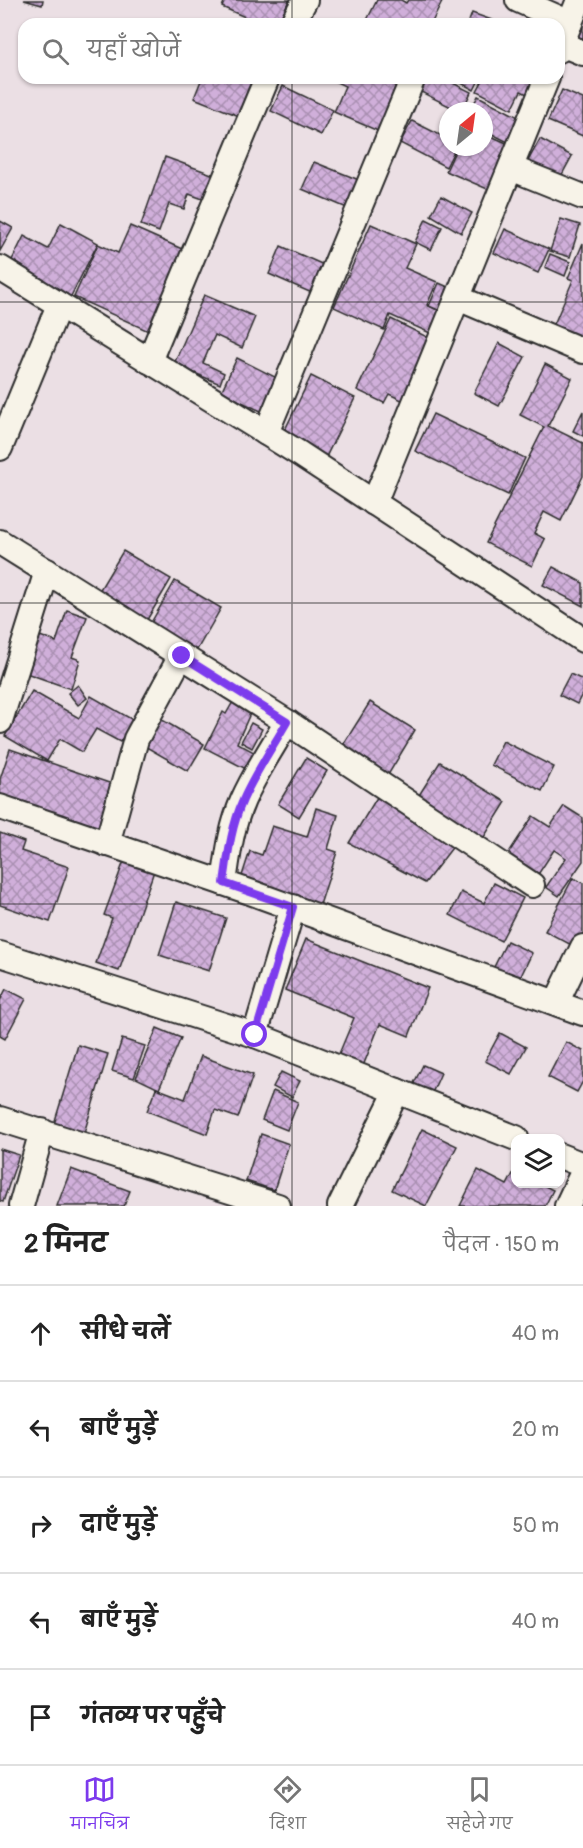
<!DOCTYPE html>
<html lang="hi">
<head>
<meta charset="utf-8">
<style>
  :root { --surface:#fff; --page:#f6f6f6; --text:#222; --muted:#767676; --line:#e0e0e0; --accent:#7c3aed }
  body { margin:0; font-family:Pangolin,"Playpen Sans Deva",sans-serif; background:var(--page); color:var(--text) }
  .controls { position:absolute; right:18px; bottom:18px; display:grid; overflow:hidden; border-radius:12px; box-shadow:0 2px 4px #0004 }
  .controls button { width:54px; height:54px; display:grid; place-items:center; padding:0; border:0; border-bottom:2px solid var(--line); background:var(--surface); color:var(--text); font:30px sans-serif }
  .compass { position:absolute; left:439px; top:102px; width:54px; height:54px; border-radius:50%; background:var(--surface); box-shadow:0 2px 4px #0004; rotate:29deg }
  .stop { position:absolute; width:18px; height:18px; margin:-14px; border:4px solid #7c3aed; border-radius:50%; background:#fff }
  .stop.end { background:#7c3aed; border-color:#fff; box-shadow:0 2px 6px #0008 }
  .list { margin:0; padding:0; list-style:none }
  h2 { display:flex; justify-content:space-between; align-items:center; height:78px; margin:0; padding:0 24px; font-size:26px }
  h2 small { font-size:20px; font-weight:400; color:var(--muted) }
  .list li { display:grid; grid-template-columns:39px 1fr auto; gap:18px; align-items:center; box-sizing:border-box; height:96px; padding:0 24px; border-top:2px solid var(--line) }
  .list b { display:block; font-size:22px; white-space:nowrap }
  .list em { font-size:20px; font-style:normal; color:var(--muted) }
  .icon { flex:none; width:33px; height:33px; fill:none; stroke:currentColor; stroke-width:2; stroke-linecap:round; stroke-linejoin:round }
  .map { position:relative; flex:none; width:583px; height:1206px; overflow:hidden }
  .search { position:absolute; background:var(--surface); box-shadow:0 2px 4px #0004; left:18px; right:18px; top:18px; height:66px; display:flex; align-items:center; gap:15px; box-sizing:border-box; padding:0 21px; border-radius:18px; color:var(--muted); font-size:22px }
  .sheet { height:558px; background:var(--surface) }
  nav { display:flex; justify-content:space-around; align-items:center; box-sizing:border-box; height:84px; border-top:2px solid var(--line); background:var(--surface); font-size:16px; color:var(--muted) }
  nav a { display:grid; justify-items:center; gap:3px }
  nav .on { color:var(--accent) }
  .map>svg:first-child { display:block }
</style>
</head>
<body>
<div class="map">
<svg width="583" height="1206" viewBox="0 0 583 1206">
  <defs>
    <pattern id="building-cross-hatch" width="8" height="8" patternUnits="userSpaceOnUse" patternTransform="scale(1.5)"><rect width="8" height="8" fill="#d0afda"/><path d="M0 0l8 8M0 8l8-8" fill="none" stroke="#a98fb1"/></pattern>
  </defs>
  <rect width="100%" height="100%" fill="#ebdfe4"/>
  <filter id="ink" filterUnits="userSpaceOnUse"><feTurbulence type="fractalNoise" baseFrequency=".0167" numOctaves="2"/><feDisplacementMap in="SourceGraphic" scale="12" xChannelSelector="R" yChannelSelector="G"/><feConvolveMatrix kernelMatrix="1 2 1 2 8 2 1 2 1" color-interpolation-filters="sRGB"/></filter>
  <g filter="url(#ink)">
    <g fill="url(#building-cross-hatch)" stroke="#2b2b2b" stroke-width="1.5">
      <path d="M24 0H43L42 5Z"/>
      <path d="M225 0H289L278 24H261L222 7Z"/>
      <path d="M377 0H401L406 3 408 0H438L442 2 431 24H365Z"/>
      <path d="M583 12V39L572 33Z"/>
      <path d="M472 13 503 24H468Z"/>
      <path d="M325 19 337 24H323Z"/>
      <path d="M202 78H255L244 118 194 98Z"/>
      <path d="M328 78H386L398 83 378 131 334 112 345 86Z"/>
      <path d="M427 78H443L471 92 462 111H459L421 92Z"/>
      <path d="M452 78H480L474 90Z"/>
      <path d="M484 78H542L533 97 521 91 512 109 477 91Z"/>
      <path d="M283 86 333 110 321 135 271 111Z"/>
      <path d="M562 90 583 99V136L548 121Z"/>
      <path d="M478 96 526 121 514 145 484 130V111H470Z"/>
      <path d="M412 121 448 139V147H456L446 167 400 143Z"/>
      <path d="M484 133 511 145 492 191 446 171 457 147H484Z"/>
      <path d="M540 139 572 156 559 180 527 163Z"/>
      <path d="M165 157 220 177 211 202 189 194 184 209 169 204 159 232 141 225Z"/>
      <path d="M314 162 359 180 347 208 302 189Z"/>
      <path d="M441 196 472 213 461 233 431 215Z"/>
      <path d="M426 219 442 227 431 250 415 242Z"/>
      <path d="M561 219 580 225 570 257 550 251Z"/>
      <path d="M0 221 13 228 0 251Z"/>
      <path d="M61 223 98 243 70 298 9 266 24 236 48 249Z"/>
      <path d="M371 224 416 244 405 268 437 282 427 305 448 315 439 337 390 315 384 330 334 307Z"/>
      <path d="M130 226 191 253 155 334 74 297 98 244 118 253Z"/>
      <path d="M505 229 549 249 538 273 494 253Z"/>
      <path d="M583 243V342L552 329 573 280 568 278Z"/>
      <path d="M281 246 326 266 314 294 269 274Z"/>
      <path d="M550 254 570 262 565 276 545 267Z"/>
      <path d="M439 283 455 290 445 313 429 306Z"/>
      <path d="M204 295 255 317 242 348 215 335 203 363 224 373 220 384 174 364Z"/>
      <path d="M391 319 437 342 408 403 389 394 384 403 357 390Z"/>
      <path d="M499 343 525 357 499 406 474 393Z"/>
      <path d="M237 358 281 380 265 413 221 392Z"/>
      <path d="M545 364 572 378 548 426 583 443V476L561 521 544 512 534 533 545 539 532 566 486 543 544 427 520 415Z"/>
      <path d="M311 376 355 398 325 459 281 438Z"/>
      <path d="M583 411V436L573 431Z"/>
      <path d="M433 414 525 458 508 495 415 451Z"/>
      <path d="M123 551 171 579 144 625 96 596Z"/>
      <path d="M553 567 583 583V606L543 585Z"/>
      <path d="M175 581 221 608 194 655 148 628Z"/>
      <path d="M67 610 87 617 72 657 80 660 71 689 26 673 40 636 56 642Z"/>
      <path d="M570 674 583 680V692L577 704 559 695Z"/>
      <path d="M78 685 87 698 78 705 68 693Z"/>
      <path d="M32 691 79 718 91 696 133 720 120 742 96 729 82 752 60 739 47 761 5 736Z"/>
      <path d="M234 700 252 709 237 743 263 757 254 773 205 748 223 712 226 714Z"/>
      <path d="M370 702 415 730 388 775 343 745Z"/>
      <path d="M157 717 204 744 188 771 141 744Z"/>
      <path d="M251 723 262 729 252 748 241 742Z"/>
      <path d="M503 741 554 767 542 791 491 765Z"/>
      <path d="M10 749 115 785 97 838 0 805V779Z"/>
      <path d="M306 758 327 771 299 817 278 804Z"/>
      <path d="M440 762 506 802 481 842 414 803Z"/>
      <path d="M379 794 458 840 425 883 349 843Z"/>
      <path d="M564 806 583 818V861L559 896 546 887 566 858 554 850 533 882 502 863 533 816 550 827Z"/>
      <path d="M316 808 338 815 328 849 337 852 319 908 240 882 250 851 262 855 272 826 307 837Z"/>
      <path d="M0 833 24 842 21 851 69 867 50 922 0 905Z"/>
      <path d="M124 861 154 871 119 971 96 963 112 918 104 915Z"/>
      <path d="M573 878 583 883V936L577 948 545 931Z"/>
      <path d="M494 883 523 898 501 941 450 915 461 892 484 903Z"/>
      <path d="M176 902 226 918 209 971 159 955Z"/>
      <path d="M306 939 428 988 409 1036 380 1024 361 1071 336 1061 354 1018 285 990Z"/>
      <path d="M507 941 532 953 518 982 493 969Z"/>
      <path d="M6 989 26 999 5 1039 0 1036V1001Z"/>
      <path d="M157 1028 181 1038 159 1089 136 1078Z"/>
      <path d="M500 1033 526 1047 511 1074 485 1061Z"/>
      <path d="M122 1039 145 1046 134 1078 112 1071Z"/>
      <path d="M566 1042 583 1051V1081L577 1092 548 1077Z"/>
      <path d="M78 1045 108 1054 84 1133 54 1124Z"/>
      <path d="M201 1056 253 1075 238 1118 215 1110 207 1134 147 1111 156 1088 185 1099Z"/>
      <path d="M423 1065 441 1073 432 1093 413 1085Z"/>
      <path d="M281 1072 300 1081 292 1097 273 1087Z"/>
      <path d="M273 1091 298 1102 287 1130 262 1120Z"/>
      <path d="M422 1129 457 1146 426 1206 392 1190Z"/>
      <path d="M261 1134 289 1144 274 1190 246 1181Z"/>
      <path d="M0 1149 19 1155 3 1202 0 1201Z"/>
      <path d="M71 1169 130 1191 124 1206H57Z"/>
      <path d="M478 1170 507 1185 515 1170 516 1184H541L553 1190 545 1206H460Z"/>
    </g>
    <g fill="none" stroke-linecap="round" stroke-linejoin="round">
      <g stroke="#2b2b2b" stroke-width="28">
        <g id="minor">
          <path d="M518 0 570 23"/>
          <path d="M292 24 305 0"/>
          <path d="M561 44 583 53"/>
          <path d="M559 50 579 0"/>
          <path d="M511 168 583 197"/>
          <path d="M0 268 300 454 583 640"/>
          <path d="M458 298 583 351"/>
          <path d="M149 361 267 78"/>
          <path d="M266 433 413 78"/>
          <path d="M0 448 59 305"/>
          <path d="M374 503 547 78"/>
          <path d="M0 542 287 722 532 885"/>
          <path d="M0 721 47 571"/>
          <path d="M0 807 247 891 583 1013"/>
          <path d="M107 844 136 739 181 656"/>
          <path d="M224 883C228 855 231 827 243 800 255 773 272 748 287 722"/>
          <path d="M0 954 255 1035 516 1138"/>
          <path d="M556 1003 583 947"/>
          <path d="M255 1035 293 907"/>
          <path d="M0 1119 278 1206"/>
          <path d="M560 1156 583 1165"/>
          <path d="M21 1206 42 1131"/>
          <path d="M340 1206 397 1091"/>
          <path d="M567 1206 583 1172"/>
        </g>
      </g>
      <use href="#minor" stroke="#f7f3e8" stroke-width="24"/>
    </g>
  </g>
  <g fill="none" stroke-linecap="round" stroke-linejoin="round" filter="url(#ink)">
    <path stroke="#7c3aed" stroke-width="8" d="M182 656 287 722C272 748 255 773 243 800 231 827 228 855 224 883L293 907 255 1035"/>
  </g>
  <path fill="none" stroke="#2b2b2b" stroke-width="1.5" stroke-opacity="0.55" d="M292 0V24M292 78V1206M0 302H583M0 603H583M0 904H583"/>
</svg>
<div class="controls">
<button><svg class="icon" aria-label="layers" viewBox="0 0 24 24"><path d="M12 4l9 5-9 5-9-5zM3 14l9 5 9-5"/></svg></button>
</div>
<svg class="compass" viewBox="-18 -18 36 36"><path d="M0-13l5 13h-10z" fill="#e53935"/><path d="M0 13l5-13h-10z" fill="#767676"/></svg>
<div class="stop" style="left:255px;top:1035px"></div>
<div class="stop end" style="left:182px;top:656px"></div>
<div class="search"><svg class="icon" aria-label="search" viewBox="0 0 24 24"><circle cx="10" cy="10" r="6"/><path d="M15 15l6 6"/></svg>यहाँ खोजें</div>
</div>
<section class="sheet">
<h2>2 मिनट<small>पैदल · 150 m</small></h2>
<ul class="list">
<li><svg class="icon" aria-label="ahead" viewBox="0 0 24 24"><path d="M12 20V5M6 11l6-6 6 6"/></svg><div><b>सीधे चलें</b></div><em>40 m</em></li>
<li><svg class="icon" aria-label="left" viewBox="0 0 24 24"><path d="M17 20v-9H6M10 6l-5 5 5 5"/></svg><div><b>बाएँ मुड़ें</b></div><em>20 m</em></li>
<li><svg class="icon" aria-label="right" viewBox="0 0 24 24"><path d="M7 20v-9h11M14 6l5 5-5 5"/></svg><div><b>दाएँ मुड़ें</b></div><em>50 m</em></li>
<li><svg class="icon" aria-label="left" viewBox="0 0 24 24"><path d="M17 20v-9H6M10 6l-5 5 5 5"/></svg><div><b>बाएँ मुड़ें</b></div><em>40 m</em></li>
<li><svg class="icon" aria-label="arrive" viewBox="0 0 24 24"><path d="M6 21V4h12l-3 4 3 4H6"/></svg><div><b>गंतव्य पर पहुँचे</b></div></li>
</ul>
</section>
<nav>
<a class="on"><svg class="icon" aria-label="map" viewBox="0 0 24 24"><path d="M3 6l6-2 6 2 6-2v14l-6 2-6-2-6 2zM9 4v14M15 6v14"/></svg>मानचित्र</a>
<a><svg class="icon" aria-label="directions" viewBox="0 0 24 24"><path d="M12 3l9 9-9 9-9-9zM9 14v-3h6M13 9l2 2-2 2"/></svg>दिशा</a>
<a><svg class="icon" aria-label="saved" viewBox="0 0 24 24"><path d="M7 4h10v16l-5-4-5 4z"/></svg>सहेजे गए</a>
</nav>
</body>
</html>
